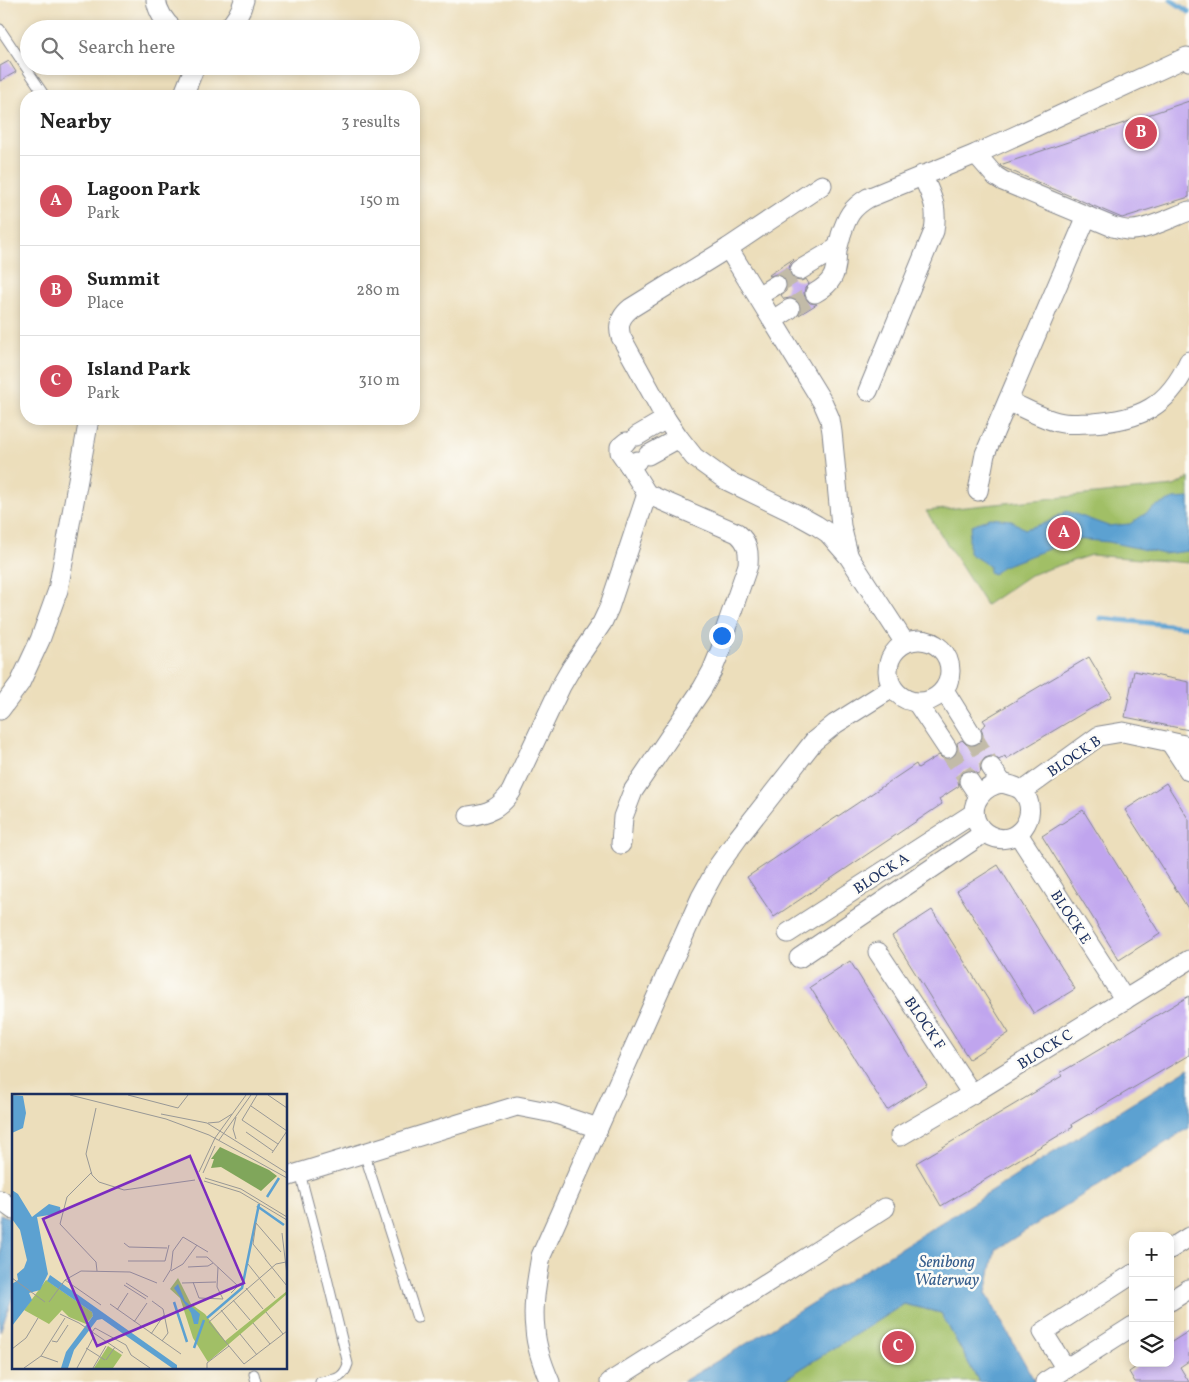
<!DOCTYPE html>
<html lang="en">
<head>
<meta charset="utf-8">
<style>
  :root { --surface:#fff; --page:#f2f2f2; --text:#222; --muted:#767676; --line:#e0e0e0; --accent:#d1495b }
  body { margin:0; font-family:Vollkorn,serif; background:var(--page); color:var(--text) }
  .controls { position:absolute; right:15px; bottom:15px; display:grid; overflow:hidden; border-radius:10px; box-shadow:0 2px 8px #0003 }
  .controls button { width:45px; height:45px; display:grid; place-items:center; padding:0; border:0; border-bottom:1px solid var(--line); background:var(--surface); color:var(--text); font:25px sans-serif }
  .you { position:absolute; left:721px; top:635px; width:18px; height:18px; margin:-12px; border:4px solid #fff; border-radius:50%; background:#1a73e8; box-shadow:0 0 0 8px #1a73e833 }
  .badge { display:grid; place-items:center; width:32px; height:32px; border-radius:50%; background:var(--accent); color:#fff; font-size:16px; font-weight:700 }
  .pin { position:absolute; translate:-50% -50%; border:2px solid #fff; box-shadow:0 1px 5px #0006 }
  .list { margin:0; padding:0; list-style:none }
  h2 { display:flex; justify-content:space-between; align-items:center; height:65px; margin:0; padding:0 20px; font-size:21px }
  h2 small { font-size:16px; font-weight:400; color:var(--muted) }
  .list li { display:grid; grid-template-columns:32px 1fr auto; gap:15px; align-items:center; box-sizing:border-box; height:90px; padding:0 20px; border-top:1px solid var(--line) }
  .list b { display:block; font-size:19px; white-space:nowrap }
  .list p { margin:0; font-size:16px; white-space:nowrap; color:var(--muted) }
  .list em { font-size:16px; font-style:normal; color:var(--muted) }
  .icon { flex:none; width:28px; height:28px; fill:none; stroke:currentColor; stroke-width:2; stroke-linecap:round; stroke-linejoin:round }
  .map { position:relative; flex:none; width:1189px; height:1382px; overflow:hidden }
  .search { position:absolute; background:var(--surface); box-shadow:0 2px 8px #0003; left:20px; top:20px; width:400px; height:55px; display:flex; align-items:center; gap:12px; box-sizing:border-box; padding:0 18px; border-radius:28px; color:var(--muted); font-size:19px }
  .panel { position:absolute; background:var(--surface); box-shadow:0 2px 8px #0003; left:20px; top:90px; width:400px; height:335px; border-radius:20px }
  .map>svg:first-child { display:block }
</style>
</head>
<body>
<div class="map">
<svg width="1189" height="1382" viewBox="0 0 1189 1382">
  <rect width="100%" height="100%" fill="#fdfcf7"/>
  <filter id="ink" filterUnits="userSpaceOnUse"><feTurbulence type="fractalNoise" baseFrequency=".02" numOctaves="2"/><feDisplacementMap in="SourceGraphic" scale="10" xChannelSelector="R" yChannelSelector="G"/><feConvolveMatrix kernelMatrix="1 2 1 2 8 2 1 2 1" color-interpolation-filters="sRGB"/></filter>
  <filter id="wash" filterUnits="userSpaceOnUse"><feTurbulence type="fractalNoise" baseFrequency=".0096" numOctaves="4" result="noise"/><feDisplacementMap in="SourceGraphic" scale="20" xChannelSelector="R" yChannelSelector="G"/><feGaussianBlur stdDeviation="1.12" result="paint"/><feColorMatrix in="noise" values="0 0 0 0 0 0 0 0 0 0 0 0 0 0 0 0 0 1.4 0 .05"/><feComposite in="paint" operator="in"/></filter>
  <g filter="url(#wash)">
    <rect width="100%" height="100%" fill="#ecdebb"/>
    <g fill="#a1bf66" stroke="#5e7762">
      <path d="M1189 478V563L1091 555 1030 575 986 605 926 511 1174 486Z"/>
      <path d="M904 1304 941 1313 979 1382H780Z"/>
    </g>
    <g fill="#5ca1d1" stroke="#3c6898">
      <path d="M1189 498V551L1164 554 1109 542 1075 539 1001 567 994 574 989 572V566L969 553V535L972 525 990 518 1010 520 1025 529 1046 523 1067 511 1108 526 1130 524 1158 505 1174 499Z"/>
      <path d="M1189 1068V1128L995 1250 986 1293 1035 1382H979L941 1313 904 1304 780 1382H682L756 1338Z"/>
      <path d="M0 1214 14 1219V1293L0 1332Z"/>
    </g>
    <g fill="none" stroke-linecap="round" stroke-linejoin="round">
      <g stroke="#5ca1d1" stroke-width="5">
        <path d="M1171 0 1189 12"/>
        <path d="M1100 618 1189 627"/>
      </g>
    </g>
    <g id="blocks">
      <g fill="#c0a5ee">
        <path d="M9 61 16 72 0 81V66Z"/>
        <path d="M1189 101V197L1122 218 1002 167 1000 165Z"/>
        <path d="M793 259 794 260 790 264 789 270 790 275 795 280 801 281 806 279 809 284 805 288 804 293 805 298 810 303 817 304 799 315 801 309 799 303 796 299 790 298 784 299 781 295 786 291 787 285 785 279 782 275 776 274 770 276 769 275Z"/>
        <path d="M1089 657 1112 696 1006 759 1005 756 999 760 995 757 991 756 985 758 981 763 980 767 981 772 978 774 974 771 969 770 963 771 959 776 958 781 959 786 939 799 942 804 774 917 747 877 916 764 918 768 939 755 942 758 947 759 953 758 957 753 958 748 957 743 962 740 967 745 973 746 978 744 982 740 983 735 981 728 986 724 983 720Z"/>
        <path d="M1134 671 1189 682V730L1125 717Z"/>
        <path d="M1166 783 1189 820V910L1125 810Z"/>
        <path d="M1083 810 1160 934 1119 960 1042 836Z"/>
        <path d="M998 865 1075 989 1034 1014 957 891Z"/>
        <path d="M932 910 1009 1033 969 1059 892 936Z"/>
        <path d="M850 961 927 1084 887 1110 810 987Z"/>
        <path d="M1189 996V1055L1072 1124 1073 1127 941 1206 916 1163 1062 1076 1060 1073Z"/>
        <path d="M1189 1331V1361L1180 1367 1189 1382H1135L1129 1372 1142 1363H1170V1343Z"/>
      </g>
    </g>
  </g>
  <g filter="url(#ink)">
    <use href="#blocks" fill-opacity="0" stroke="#84868c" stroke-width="1"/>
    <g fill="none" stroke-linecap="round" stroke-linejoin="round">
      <g stroke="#c2bba8" stroke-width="19" stroke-dasharray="19 9" stroke-linecap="butt">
        <path d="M776 285 800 270"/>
        <path d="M790 309 815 293"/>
        <path d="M972 735 991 767"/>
        <path d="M947 748 969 781"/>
      </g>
      <g stroke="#84868c" stroke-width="11">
        <g id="service">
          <path d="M0 29 45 96"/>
          <path d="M364 1153 417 1318"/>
          <path d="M300 1173 319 1245 348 1364C343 1380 334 1379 320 1382"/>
          <path d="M254 1374 256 1382"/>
        </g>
      </g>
      <g stroke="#84868c" stroke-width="21">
        <g id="minor">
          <path d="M156 0C158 12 164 21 173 29"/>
          <path d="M227 29C236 20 241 12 244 0"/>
          <path d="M183 96 195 66"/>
          <path d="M976 154 995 176 1003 181 1113 227C1120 229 1126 231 1133 230 1149 229 1173 217 1189 211"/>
          <path d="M822 185 728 248 631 308C621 316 617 324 621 337L666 419 679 438 694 457 726 480 798 515 816 525 828 533 849 557 905 643"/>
          <path d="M728 248 823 403 830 419 832 432 839 505 841 526 848 554"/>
          <path d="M800 270 837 248"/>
          <path d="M815 293C822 289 828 285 832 278 837 270 836 260 837 251 838 245 840 240 841 235 847 217 851 208 868 198L976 154 1187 57 1189 61"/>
          <path d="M758 296 776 285"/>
          <path d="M773 320 790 309"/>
          <path d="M868 391 934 231C938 206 932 197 922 175"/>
          <path d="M1008 401C1024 408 1041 418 1058 422 1069 425 1081 423 1092 423 1140 420 1168 407 1189 361"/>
          <path d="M637 436 666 419"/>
          <path d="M626 442 620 447V452L629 465 637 461"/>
          <path d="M648 455 679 438"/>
          <path d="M978 491 985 454 1087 216"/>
          <circle cx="919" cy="671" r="31"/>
          <path d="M944 690 972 735"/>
          <path d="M917 703 947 748"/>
          <path d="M0 710 20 683 40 640 58 590 89 419"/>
          <path d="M1170 742 1189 771"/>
          <path d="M991 767 1002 783"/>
          <path d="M969 781 979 796"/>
          <path d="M1002 783C1009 785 1019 787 1023 792 1042 815 1016 850 989 835 983 832 979 828 976 821 969 802 984 786 1002 783Z"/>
          <path d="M1023 791 1099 736 1123 732 1189 746"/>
          <path d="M469 816C489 813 499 809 511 792L561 686 572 667 602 623 609 608 647 494"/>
          <path d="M1018 834 1125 1000"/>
          <path d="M621 844 623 817 633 791 702 689 712 671 721 649 726 628 748 565C749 551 748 542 737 533L647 494 629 465"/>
          <path d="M788 933 974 813"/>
          <path d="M878 952 972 1094"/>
          <path d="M799 958 984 833"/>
          <path d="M900 1136 972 1094 1189 960"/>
          <path d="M286 1177 517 1106 553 1113 598 1128"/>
          <path d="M0 1200 14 1210"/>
          <path d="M1170 1249 1189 1237"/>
          <path d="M1170 1301 1189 1289"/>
          <path d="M1066 1369 1043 1332 1133 1274"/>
          <path d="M550 1382C543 1366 536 1347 535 1329 532 1305 537 1280 541 1256L701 897 718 866 738 838 814 741 835 724 892 688"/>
          <path d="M610 1382 885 1208"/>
          <path d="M1045 1382 1133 1326"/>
        </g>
      </g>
      <use href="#service" stroke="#fff" stroke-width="9"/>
      <use href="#minor" stroke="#fff" stroke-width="19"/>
    </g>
  </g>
  <g text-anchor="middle" stroke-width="5" stroke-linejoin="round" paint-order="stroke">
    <g font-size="15" fill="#1b2f5e" stroke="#fdfcf7">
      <text transform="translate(1074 756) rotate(-34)" y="5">BLOCK B</text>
      <text transform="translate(881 873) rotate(-33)" y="5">BLOCK A</text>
      <text transform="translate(1071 917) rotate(57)" y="5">BLOCK E</text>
      <text transform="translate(925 1023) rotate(56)" y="5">BLOCK F</text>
      <text transform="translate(1045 1049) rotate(-32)" y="5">BLOCK C</text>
    </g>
    <g font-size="16" font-style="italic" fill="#355d8c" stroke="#fdfcf7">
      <text x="947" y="1267">Senibong<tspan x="947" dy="18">Waterway</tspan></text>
    </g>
  </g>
  <g transform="translate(12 1094)">
    <rect width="275" height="275" fill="#ecdebb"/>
    <path d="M166 184 179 210 193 220 213 247 275 197V200L196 268 181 244 168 204 158 195ZM34 186 80 218 81 222 74 230 57 223 50 216 37 230 12 216ZM96 252 110 261 101 274H82Z" fill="#a1bf66"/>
    <path d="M208 53 257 76 265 82 249 97 209 73 199 74 202 65H199Z" fill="#80a65b"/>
    <path d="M0 1 11 2 14 19 11 34 0 39ZM0 96 6 100 20 123 37 110 48 113 49 119 25 123 36 180 28 196 17 199 20 206 0 232V190L6 186 5 180 12 174 15 166 8 136 0 125ZM38 181 165 271V274H160L90 225 85 226 62 256 56 274H49L54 258 81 222 80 218 35 187ZM166 190 173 207 188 220 186 230H182L179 219 162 194Z" fill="#5ca1d1"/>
    <path fill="none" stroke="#5ca1d1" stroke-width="2.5" d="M255 103 267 84M245 112 272 131M162 208 175 248M195 224 230 194 247 110M182 254 192 226"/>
    <path fill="none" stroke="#989896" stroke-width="1" d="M58 1 154 25 197 41 275 84M116 1 166 14 176 1M245 1 230 26 266 50M256 1 275 14M239 12 275 37M84 14 74 60 80 81 87 88 112 96 183 86M149 20 195 29 275 79M224 23 221 35 224 45M196 29 207 28 220 20M234 38 261 57M203 44 234 1M207 46 239 1M260 59 275 37M80 78 55 103 48 130 84 168 85 177M187 78 203 44M191 79 203 52M193 84 229 95 275 123M192 87 228 98 275 126M244 129 241 150 275 192M244 129 269 158M270 139 275 181M112 149 117 153 155 154M184 163H195L226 192 219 199M116 167H153L157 151M274 168 264 170 197 228 232 270 275 237M236 170 263 204M176 173 196 172 201 169M159 177 171 170 185 151M0 184 33 208M53 186 89 211M151 188 159 175 161 157 171 143 196 158M181 188 187 204 211 205 205 193 206 173M114 189 136 203M170 189 204 188M112 191 134 205M234 194 251 215M221 206 238 226M140 207 151 215 156 239 150 247M37 208 53 186 69 177 118 178 145 189M98 210 169 260M105 216 116 199M209 216 225 236M254 218 271 240M48 220 67 229 111 259M122 228 135 209M241 229 258 250M80 238 83 234 114 251 119 261 138 274M139 240 152 221M228 240 245 261M40 247 45 248 56 231M74 254 93 266M0 255 14 244 26 224M29 262 46 268M94 266 103 253M12 274 29 262 53 224M65 274 81 244M81 274 94 252M195 274V269L217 252"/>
    <path fill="#7b2cbf" fill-opacity="0.15" stroke="#7b2cbf" stroke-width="2.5" d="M178 62 232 189 85 252 31 125Z"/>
    <rect width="275" height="275" fill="none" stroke="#1b2f5e" stroke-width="2.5"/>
  </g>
</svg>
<div class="controls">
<button>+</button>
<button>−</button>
<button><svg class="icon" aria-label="layers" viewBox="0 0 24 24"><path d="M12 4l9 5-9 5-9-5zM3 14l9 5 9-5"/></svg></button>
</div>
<div class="you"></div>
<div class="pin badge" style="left:1064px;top:533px">A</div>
<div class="pin badge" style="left:1141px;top:133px">B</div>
<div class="pin badge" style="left:898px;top:1347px">C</div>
<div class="search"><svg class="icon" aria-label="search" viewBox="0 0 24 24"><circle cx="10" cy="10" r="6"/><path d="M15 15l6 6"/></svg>Search here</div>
<section class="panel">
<h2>Nearby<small>3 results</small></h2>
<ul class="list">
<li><span class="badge">A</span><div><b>Lagoon Park</b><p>Park</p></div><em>150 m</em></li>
<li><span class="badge">B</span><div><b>Summit</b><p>Place</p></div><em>280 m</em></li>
<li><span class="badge">C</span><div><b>Island Park</b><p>Park</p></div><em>310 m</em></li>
</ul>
</section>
</div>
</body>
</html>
